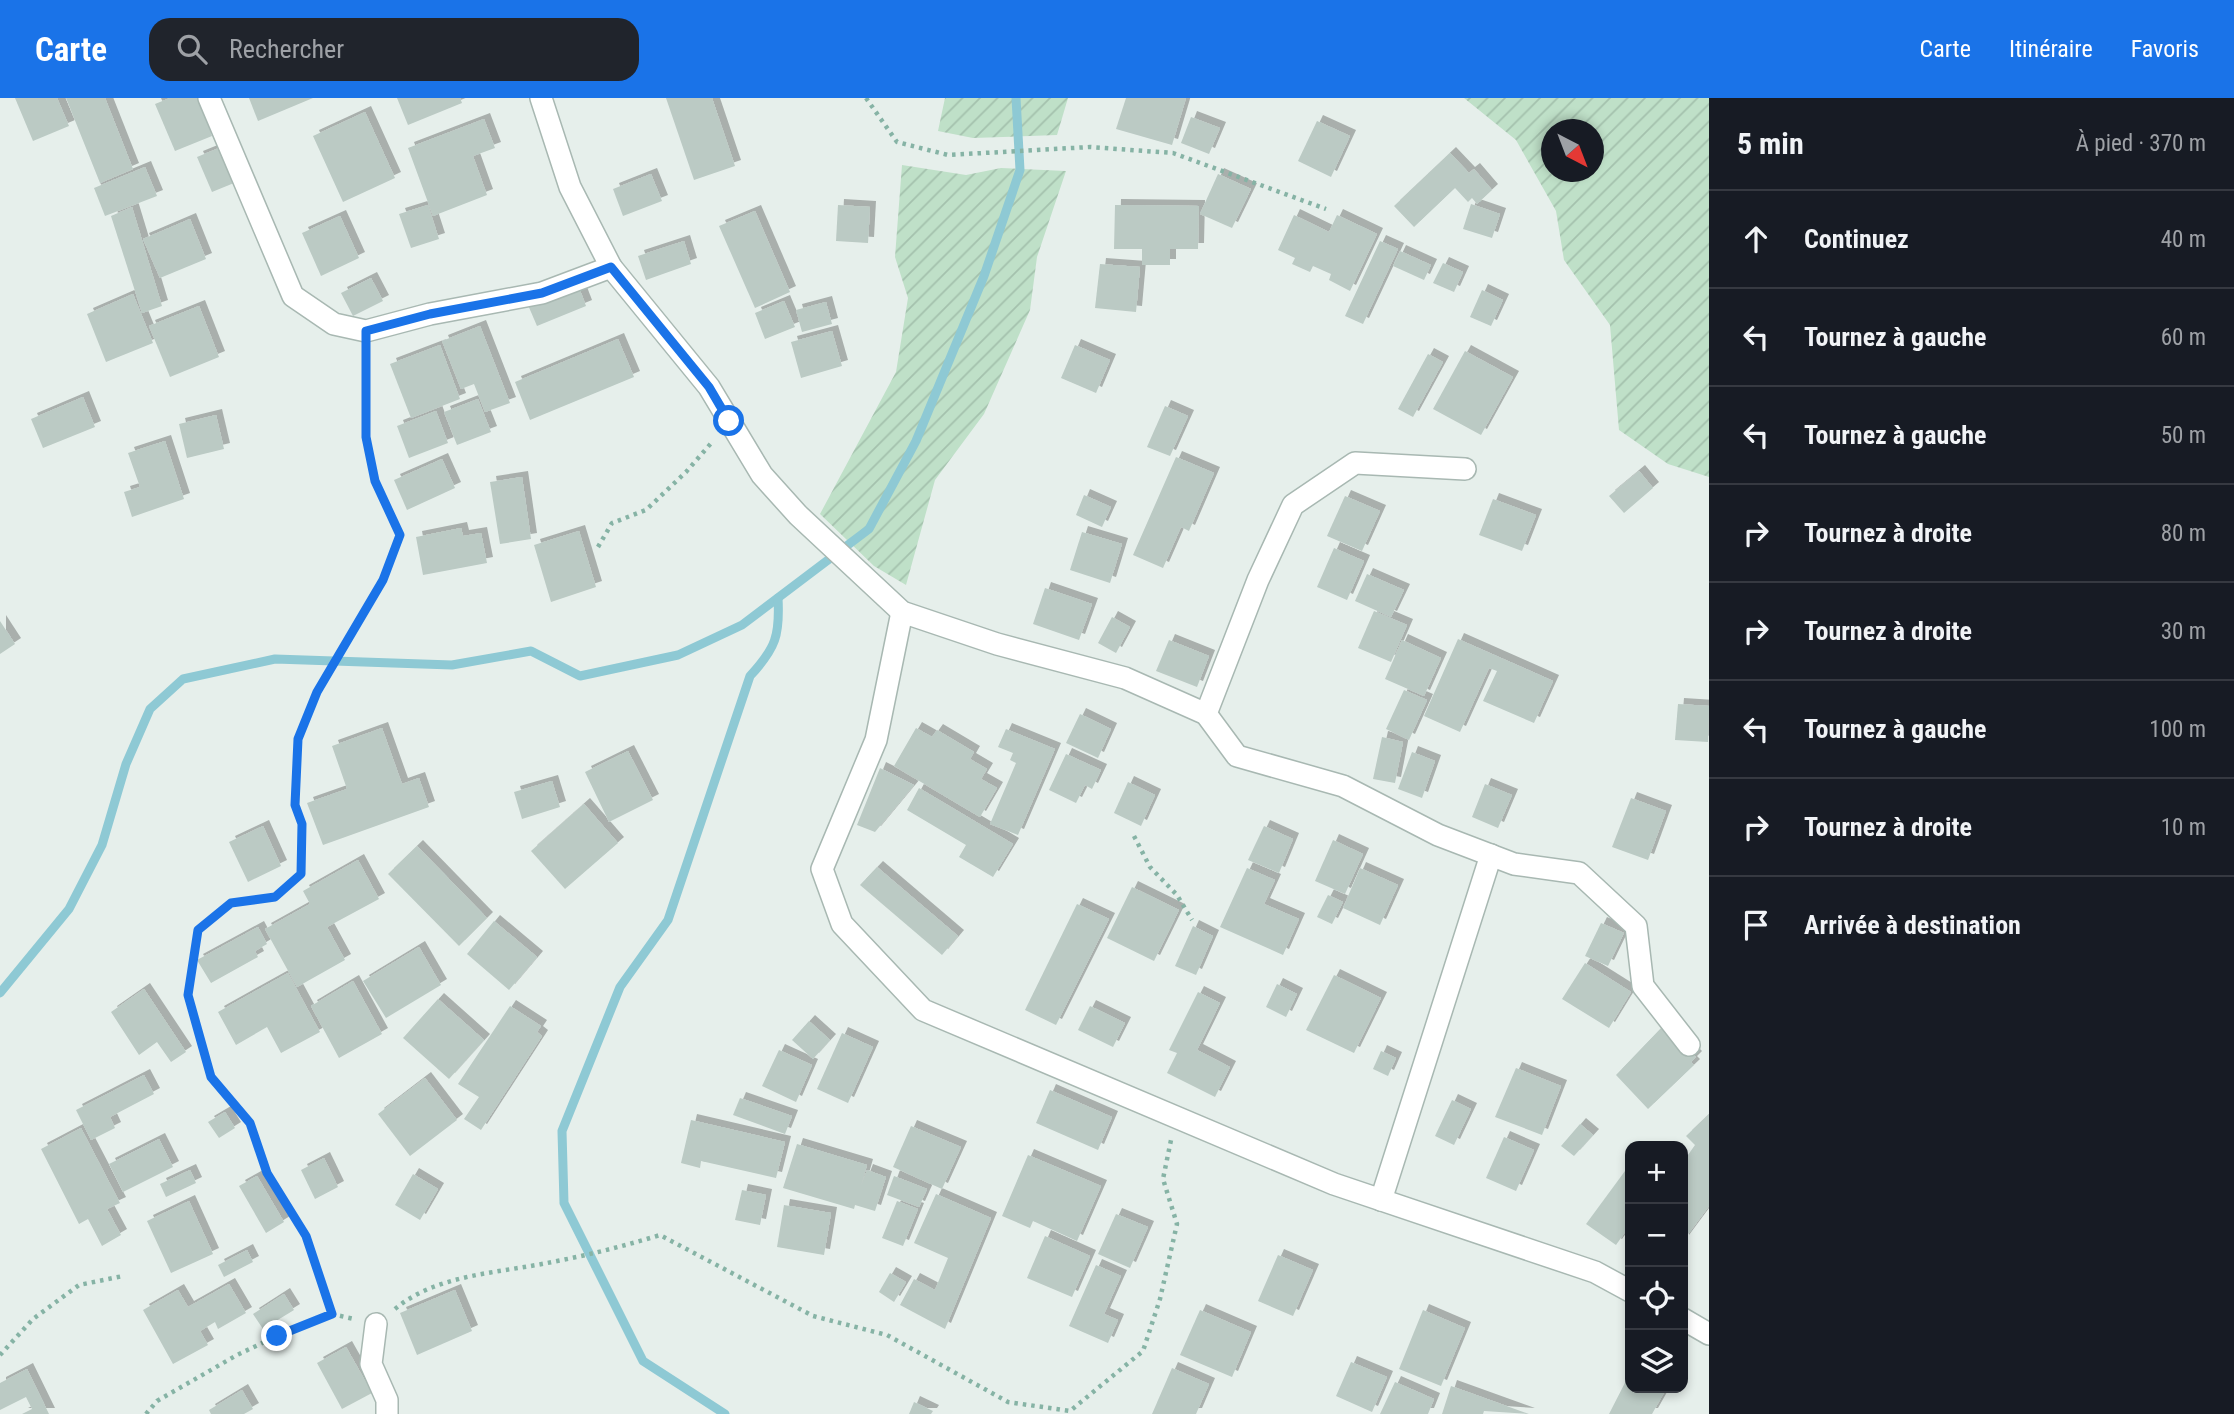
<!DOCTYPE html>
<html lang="fr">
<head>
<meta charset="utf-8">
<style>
  :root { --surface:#171b24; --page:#20242c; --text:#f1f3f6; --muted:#9ea1a6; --line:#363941; --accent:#1a73e8 }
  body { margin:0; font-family:"Roboto Condensed",sans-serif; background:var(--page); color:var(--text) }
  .controls { position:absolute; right:21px; bottom:21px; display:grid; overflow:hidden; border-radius:14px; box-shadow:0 4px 10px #0003 }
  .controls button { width:63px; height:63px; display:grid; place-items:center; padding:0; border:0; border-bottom:2px solid var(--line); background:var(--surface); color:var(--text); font:35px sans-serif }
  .compass { position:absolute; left:1541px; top:21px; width:63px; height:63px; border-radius:50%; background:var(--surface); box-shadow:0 4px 10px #0003; rotate:138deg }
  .stop { position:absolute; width:21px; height:21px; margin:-16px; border:5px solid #1a73e8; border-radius:50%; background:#fff }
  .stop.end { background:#1a73e8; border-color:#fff; box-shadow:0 2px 7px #0008 }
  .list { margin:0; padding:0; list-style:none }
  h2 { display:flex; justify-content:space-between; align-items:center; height:91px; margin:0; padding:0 28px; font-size:30px }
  h2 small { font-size:23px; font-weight:400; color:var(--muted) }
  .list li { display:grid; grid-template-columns:46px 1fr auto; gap:21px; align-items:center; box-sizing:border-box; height:98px; padding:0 28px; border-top:2px solid var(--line) }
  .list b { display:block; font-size:26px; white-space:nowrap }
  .list em { font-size:23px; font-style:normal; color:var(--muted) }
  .icon { flex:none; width:38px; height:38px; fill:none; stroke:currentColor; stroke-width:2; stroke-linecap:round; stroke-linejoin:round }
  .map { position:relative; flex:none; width:1709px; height:1316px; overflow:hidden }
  header { display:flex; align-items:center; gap:42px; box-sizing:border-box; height:98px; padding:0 35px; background:var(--accent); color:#fff }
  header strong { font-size:33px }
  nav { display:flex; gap:38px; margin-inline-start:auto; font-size:24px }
  .search { width:490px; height:63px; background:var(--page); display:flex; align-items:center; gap:18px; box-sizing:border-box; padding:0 24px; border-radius:21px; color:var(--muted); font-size:26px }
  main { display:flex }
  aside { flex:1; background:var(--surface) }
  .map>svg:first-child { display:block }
</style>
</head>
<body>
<header>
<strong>Carte</strong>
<div class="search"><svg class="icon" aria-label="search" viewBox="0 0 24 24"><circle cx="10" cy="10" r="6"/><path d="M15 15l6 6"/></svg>Rechercher</div>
<nav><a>Carte</a><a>Itinéraire</a><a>Favoris</a></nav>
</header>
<main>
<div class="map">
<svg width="1709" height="1316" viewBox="0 0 1709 1316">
  <defs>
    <pattern id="garden-furrows" width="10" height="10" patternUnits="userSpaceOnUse" patternTransform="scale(1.75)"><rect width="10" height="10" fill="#bfe0c8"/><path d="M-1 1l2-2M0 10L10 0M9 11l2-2" fill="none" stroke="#a4c1ad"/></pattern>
    <filter id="shadow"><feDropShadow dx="6" dy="-6" stdDeviation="0" flood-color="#0004"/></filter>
  </defs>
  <rect width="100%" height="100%" fill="#e6efeb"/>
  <g fill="url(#garden-furrows)" fill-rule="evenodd">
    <path d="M945 0H1068L1057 37 973 40 938 33Z"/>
    <path d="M1464 0H1709V379L1668 366 1619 332 1610 227 1564 162 1556 113 1516 42ZM1552 32H1594V74H1552Z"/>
    <path d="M902 67 966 77 1001 70 1066 73 1037 159 1030 212 984 316 935 382 906 487 874 468 820 416 896 274 908 200 895 159Z"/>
  </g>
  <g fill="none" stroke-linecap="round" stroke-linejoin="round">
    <g stroke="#8ec9d4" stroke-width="9">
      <path d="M0 895 69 811 102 747 126 666 150 611 183 581 275 561 452 567 531 553 580 578 678 557 742 527 869 431 916 343 984 178 1020 72 1016 0"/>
      <path d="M725 1316 643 1263 564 1105 562 1033 620 889 668 822 750 578C776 550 780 537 778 500"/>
    </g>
  </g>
  <g fill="#bbcac4" filter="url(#shadow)">
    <path d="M15 0H57L69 28 33 43Z"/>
    <path d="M66 0H105L133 71 100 85Z"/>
    <path d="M170 0H197L212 38 175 53 155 6Z"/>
    <path d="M249 0H313L258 23Z"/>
    <path d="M397 0H460L462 5 408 27Z"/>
    <path d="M666 0H712L735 68 694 82Z"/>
    <path d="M1126 0H1186L1172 47 1116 31Z"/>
    <path d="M365 14 395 80 343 104 313 38Z"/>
    <path d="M1191 19 1220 30 1209 56 1181 45Z"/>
    <path d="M484 21 495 50 473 58 487 97 433 118 408 50Z"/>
    <path d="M1317 23 1350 38 1331 79 1298 63Z"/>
    <path d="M219 50 234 85 212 94 197 59Z"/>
    <path d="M1450 55 1469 75 1474 71 1492 92 1477 106 1472 100 1468 104 1455 90 1414 129 1394 108Z"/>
    <path d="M145 69 157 98 105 118 94 90Z"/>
    <path d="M651 76 662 103 623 118 613 91Z"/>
    <path d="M1218 76 1251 91 1232 130 1200 116Z"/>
    <path d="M1471 106 1500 116 1492 140 1463 131Z"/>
    <path d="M428 107 439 141 411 150 399 116Z"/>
    <path d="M838 107 870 109 868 145 836 143Z"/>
    <path d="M1115 107 1199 108 1198 151H1170V167H1142V151H1114Z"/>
    <path d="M132 109 162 208 142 215 111 118Z"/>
    <path d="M755 113 790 194 755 210 719 128Z"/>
    <path d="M1294 117 1329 134 1337 117 1377 136 1350 193 1329 182 1331 176 1313 168 1310 174 1292 166 1295 160 1278 152Z"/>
    <path d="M340 118 359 160 321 178 302 135Z"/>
    <path d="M190 121 206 161 160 180 143 141Z"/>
    <path d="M684 143 691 166 646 182 638 158Z"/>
    <path d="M1380 143 1398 151 1363 226 1345 218Z"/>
    <path d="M1400 153 1431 167 1424 182 1393 168Z"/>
    <path d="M1443 165 1463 174 1454 194 1433 185Z"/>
    <path d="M1100 166 1140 169 1136 214 1095 210Z"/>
    <path d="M371 180 383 203 353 218 341 195Z"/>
    <path d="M578 187 586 208 537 228 528 207Z"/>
    <path d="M1482 192 1503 202 1491 228 1470 219Z"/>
    <path d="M133 196 153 245 106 264 87 216Z"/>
    <path d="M784 203 795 229 765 241 755 215Z"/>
    <path d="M826 204 832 226 802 234 796 212Z"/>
    <path d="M199 208 219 259 170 279 149 228Z"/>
    <path d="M480 228 510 305 485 314 474 286 461 291 442 243Z"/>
    <path d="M832 233 842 268 801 280 791 244Z"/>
    <path d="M618 241 634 279 530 322 515 284Z"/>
    <path d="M440 247 460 301 411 320 390 266Z"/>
    <path d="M1075 247 1110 262 1096 295 1061 280Z"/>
    <path d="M1465 253 1513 279 1481 337 1433 311Z"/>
    <path d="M1428 256 1443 264 1413 319 1398 311Z"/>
    <path d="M83 299 95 329 43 350 31 321Z"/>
    <path d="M478 301 491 334 457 347 444 314Z"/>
    <path d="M1165 308 1188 318 1170 358 1147 349Z"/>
    <path d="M436 313 448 345 409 360 397 328Z"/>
    <path d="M216 317 224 351 187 360 179 326Z"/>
    <path d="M165 343 184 401 132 419 124 394 140 389 128 355Z"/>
    <path d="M1176 359 1214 375 1189 433 1181 429 1163 470 1133 457Z"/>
    <path d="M442 361 455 390 407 412 394 382Z"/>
    <path d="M1639 373 1653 390 1624 415 1609 398Z"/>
    <path d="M522 379 531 441 500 446 490 384Z"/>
    <path d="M1084 397 1111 409 1102 429 1076 417Z"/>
    <path d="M1345 398 1380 413 1362 453 1327 438Z"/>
    <path d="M1493 401 1536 417 1522 453 1479 437Z"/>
    <path d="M461 430 463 438 481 435 487 465 423 477 416 439Z"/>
    <path d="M579 433 596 489 551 504 534 447Z"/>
    <path d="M1082 434 1122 446 1110 485 1070 472Z"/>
    <path d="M1334 450 1364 463 1347 502 1317 489Z"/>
    <path d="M1367 476 1404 492 1391 519 1355 503Z"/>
    <path d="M1045 490 1092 506 1079 542 1033 526Z"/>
    <path d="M1374 513 1407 527 1391 564 1358 550Z"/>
    <path d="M1112 519 1130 529 1116 555 1098 545Z"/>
    <path d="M0 523 15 546 0 556Z"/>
    <path d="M1458 541 1553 583 1534 625 1483 603 1497 573 1489 570 1460 634 1424 618Z"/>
    <path d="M1169 542 1209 558 1197 589 1156 573Z"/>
    <path d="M1402 542 1441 560 1424 598 1385 581Z"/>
    <path d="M1404 592 1427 602 1409 642 1386 631Z"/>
    <path d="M1678 606 1709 608 1708 644 1675 642Z"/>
    <path d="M1080 616 1111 631 1098 660 1066 645Z"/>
    <path d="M382 630 402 686 419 680 429 709 323 747 307 705 347 691 332 648Z"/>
    <path d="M916 630 932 639 937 632 974 654 970 661 987 671 981 681 997 690 980 719 894 668Z"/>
    <path d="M1006 631 1055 651 1018 737 990 726 1016 665 1010 662 1013 655 998 649Z"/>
    <path d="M1382 639 1403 644 1395 685 1373 681Z"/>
    <path d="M628 653 653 702 609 724 585 674Z"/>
    <path d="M1412 654 1435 663 1422 700 1398 691Z"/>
    <path d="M1066 656 1101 672 1092 691 1085 687 1076 705 1049 692Z"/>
    <path d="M880 670 914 687 875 734 857 727Z"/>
    <path d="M552 683 560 709 522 721 514 694Z"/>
    <path d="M1128 684 1155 697 1141 728 1114 715Z"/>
    <path d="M1485 686 1512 697 1498 730 1472 719Z"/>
    <path d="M919 690 1013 746 993 779 959 759 966 747 907 712Z"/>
    <path d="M1631 700 1666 713 1648 762 1612 749Z"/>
    <path d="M584 706 618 745 565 791 531 753Z"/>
    <path d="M263 728 281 768 248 784 229 744Z"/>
    <path d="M1264 728 1293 741 1279 775 1248 762Z"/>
    <path d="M1333 742 1363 756 1345 796 1315 783Z"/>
    <path d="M417 748 487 820 459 848 388 776Z"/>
    <path d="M358 762 379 801 327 829 345 862 297 889 265 831 310 806 303 793Z"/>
    <path d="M877 769 958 838 942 857 860 787Z"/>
    <path d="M1247 770 1275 782 1264 806 1299 821 1283 857 1220 829Z"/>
    <path d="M1360 770 1398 787 1380 827 1343 810Z"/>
    <path d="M1132 789 1179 812 1154 863 1107 840Z"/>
    <path d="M1328 797 1343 804 1332 826 1317 819Z"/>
    <path d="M1077 806 1109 821 1056 927 1025 912Z"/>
    <path d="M494 823 537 859 509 892 467 856Z"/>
    <path d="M1601 825 1624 835 1608 868 1585 858Z"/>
    <path d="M1193 828 1213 838 1196 877 1175 868Z"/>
    <path d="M258 829 267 846 255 853 258 859 211 885 197 862Z"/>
    <path d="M419 849 441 887 386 920 363 883Z"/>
    <path d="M1585 865 1631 894 1609 930 1562 901Z"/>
    <path d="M288 875 320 934 281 955 267 929 236 947 218 914Z"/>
    <path d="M1334 877 1381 900 1354 955 1306 932Z"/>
    <path d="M353 883 382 936 339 960 311 908Z"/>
    <path d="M1277 886 1297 896 1286 919 1266 909Z"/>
    <path d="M144 891 186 954 171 964 157 944 139 957 111 914Z"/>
    <path d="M1198 894 1220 905 1197 952 1230 969 1215 999 1167 975 1177 955 1169 952Z"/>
    <path d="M438 901 484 942 449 981 403 940Z"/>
    <path d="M510 908 541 928 537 934 542 938 481 1032 464 1021 479 999 458 986Z"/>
    <path d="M1090 908 1125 925 1113 949 1078 932Z"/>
    <path d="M809 923 830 942 813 961 792 942Z"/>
    <path d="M1664 927 1696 959 1691 964 1694 967 1648 1011 1616 977Z"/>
    <path d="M842 935 873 949 848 1005 817 991Z"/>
    <path d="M779 952 812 967 796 1004 762 988Z"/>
    <path d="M1381 953 1396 960 1388 978 1373 971Z"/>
    <path d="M1516 970 1561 988 1542 1037 1495 1019Z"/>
    <path d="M144 977 154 996 110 1019 115 1030 91 1042 76 1012Z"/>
    <path d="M425 980 457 1022 410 1058 378 1016Z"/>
    <path d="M1050 992 1112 1019 1098 1052 1036 1025Z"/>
    <path d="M740 1000 792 1018 785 1036 733 1017Z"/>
    <path d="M1452 1002 1471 1011 1454 1047 1435 1038Z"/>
    <path d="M225 1014 235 1030 219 1040 208 1024Z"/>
    <path d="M1709 1016V1108L1683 1143V1064L1695 1047 1686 1038Z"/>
    <path d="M691 1022 785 1044 776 1080 701 1063 700 1070 681 1065Z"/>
    <path d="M1580 1026 1593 1037 1574 1058 1561 1048Z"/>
    <path d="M911 1028 961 1049 942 1091 893 1069Z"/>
    <path d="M81 1030 120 1105 107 1111 121 1137 102 1148 88 1121 79 1126 41 1051Z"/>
    <path d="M1504 1039 1534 1052 1516 1093 1486 1080Z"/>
    <path d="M159 1041 173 1069 123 1094 109 1066Z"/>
    <path d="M797 1046 867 1067 861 1088 867 1072 886 1079 875 1113 855 1107 854 1111 783 1090Z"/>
    <path d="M1028 1057 1101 1088 1077 1143 1033 1123 1030 1130 1002 1118Z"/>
    <path d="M324 1060 338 1089 315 1101 301 1072Z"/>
    <path d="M190 1072 196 1085 166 1099 160 1086Z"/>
    <path d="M1625 1073 1630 1077V1127L1616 1147 1586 1126Z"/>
    <path d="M413 1076 438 1091 420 1122 395 1107Z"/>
    <path d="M257 1078 284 1124 266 1135 239 1088Z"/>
    <path d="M894 1078 927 1091 919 1109 887 1097Z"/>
    <path d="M742 1092 766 1097 760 1127 735 1122Z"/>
    <path d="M936 1096 991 1120 945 1231 900 1207 914 1181 935 1192 948 1160 914 1145Z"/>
    <path d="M189 1103 213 1156 171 1175 147 1123Z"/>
    <path d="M897 1103 918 1111 903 1148 882 1140Z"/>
    <path d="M784 1107 831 1115 824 1157 777 1149Z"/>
    <path d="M1116 1116 1148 1129 1130 1170 1098 1156Z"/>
    <path d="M1045 1138 1090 1158 1072 1199 1027 1180Z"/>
    <path d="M247 1152 253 1164 224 1179 218 1167Z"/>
    <path d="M1278 1157 1313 1172 1293 1218 1258 1203Z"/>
    <path d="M1096 1167 1121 1178 1104 1216 1118 1222 1108 1245 1069 1228Z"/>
    <path d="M890 1175 906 1184 894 1204 879 1194Z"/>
    <path d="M229 1186 246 1215 218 1231 215 1224 200 1233 208 1247 173 1266 143 1212 178 1192 188 1209Z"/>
    <path d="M455 1192 472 1233 417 1257 400 1215Z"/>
    <path d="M284 1196 294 1212 263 1231 253 1216Z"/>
    <path d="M1200 1212 1251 1234 1232 1279 1180 1257Z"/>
    <path d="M1423 1212 1465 1230 1441 1288 1399 1271Z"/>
    <path d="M346 1249 372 1295 342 1311 317 1265Z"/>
    <path d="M1351 1264 1387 1279 1372 1314 1336 1298Z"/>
    <path d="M1172 1270 1209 1286 1196 1316H1152Z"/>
    <path d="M27 1271 49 1316H22L32 1311 26 1299 0 1312V1285Z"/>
    <path d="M1630 1275V1290H1666L1665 1293 1652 1316H1609Z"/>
    <path d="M1395 1284 1434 1301 1428 1316H1380Z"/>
    <path d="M1451 1288 1529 1316 1484 1313 1483 1316H1442Z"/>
    <path d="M242 1292 253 1311 244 1316H211L209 1312Z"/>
    <path d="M914 1304 933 1313 931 1316H909Z"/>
  </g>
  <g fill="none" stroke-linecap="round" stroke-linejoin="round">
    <g stroke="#a8b8b2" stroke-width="24">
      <g id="minor">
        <path d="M209 0 293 198 334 226 366 233 430 216 542 195 611 169"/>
        <path d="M541 0 570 89 611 169 709 289 762 377 798 417 902 514 997 546 1125 580 1206 616 1237 658 1343 688 1438 737 1514 766 1579 775 1636 828 1643 888 1689 947"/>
        <path d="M902 514 876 642 822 771 842 826 923 912 1334 1086 1595 1174 1630 1193"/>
        <path d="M1206 616 1258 482 1293 407 1355 365 1465 371"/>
        <path d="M1381 1102 1491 757"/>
        <path d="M1683 1221 1709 1236"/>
        <path d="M376 1226 371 1266 387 1302V1316"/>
      </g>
    </g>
    <g stroke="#86b3a5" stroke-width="4.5" stroke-dasharray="3.5 5" stroke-linecap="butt">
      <path d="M866 0 897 44 948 57 1090 49 1173 55 1326 111"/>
      <path d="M598 449 612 425 646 412 686 374 713 343"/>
      <path d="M1134 738 1150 769 1177 797 1192 822"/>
      <path d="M395 1211C436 1176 500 1175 552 1164 589 1157 624 1148 660 1137L813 1218 887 1237 1008 1304 1070 1313 1143 1253 1160 1201 1177 1126 1163 1081 1171 1042"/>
      <path d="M332 1216 306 1138 267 1075 250 1025 211 979 188 897 198 832 231 805 275 799 301 776 302 726 295 707 298 641 317 594 383 482 400 437 375 383 366 339V256"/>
      <path d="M0 1257 33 1221 79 1187 123 1178"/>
      <path d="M146 1316 157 1303 237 1257 277 1238 332 1216 354 1221"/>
    </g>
    <use href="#minor" stroke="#fff" stroke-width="21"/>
  </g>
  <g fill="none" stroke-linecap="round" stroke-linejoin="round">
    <path stroke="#1a73e8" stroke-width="9" d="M277 1238 332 1216 306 1138 267 1075 250 1025 211 979 188 897 198 832 231 805 275 799 301 776 302 726 295 707 298 641 317 594 383 482 400 437 375 383 366 339V233L430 216 542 195 611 169 709 289 729 323"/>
  </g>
</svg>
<div class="controls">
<button>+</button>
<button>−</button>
<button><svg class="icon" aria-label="locate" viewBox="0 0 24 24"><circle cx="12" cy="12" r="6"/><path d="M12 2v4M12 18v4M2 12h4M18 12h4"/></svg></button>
<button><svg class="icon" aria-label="layers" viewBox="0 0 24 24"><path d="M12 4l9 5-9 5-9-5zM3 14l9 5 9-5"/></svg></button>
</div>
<svg class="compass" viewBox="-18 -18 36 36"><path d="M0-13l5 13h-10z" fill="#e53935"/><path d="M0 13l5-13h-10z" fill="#9ea1a6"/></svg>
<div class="stop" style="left:729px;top:323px"></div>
<div class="stop end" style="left:277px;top:1238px"></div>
</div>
<aside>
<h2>5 min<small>À pied · 370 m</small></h2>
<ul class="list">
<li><svg class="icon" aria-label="ahead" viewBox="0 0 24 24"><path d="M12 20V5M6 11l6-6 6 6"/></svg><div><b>Continuez</b></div><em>40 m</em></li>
<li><svg class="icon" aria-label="left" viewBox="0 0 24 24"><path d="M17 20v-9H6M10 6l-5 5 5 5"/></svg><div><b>Tournez à gauche</b></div><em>60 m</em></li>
<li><svg class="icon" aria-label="left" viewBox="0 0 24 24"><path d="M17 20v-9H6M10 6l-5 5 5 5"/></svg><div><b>Tournez à gauche</b></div><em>50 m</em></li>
<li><svg class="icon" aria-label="right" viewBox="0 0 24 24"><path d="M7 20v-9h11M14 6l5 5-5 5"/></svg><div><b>Tournez à droite</b></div><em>80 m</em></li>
<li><svg class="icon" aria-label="right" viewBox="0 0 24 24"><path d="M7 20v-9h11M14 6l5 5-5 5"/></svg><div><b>Tournez à droite</b></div><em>30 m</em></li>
<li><svg class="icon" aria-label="left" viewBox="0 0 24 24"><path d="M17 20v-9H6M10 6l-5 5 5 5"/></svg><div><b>Tournez à gauche</b></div><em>100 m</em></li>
<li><svg class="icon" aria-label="right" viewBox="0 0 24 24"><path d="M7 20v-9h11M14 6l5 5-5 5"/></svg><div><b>Tournez à droite</b></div><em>10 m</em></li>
<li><svg class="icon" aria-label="arrive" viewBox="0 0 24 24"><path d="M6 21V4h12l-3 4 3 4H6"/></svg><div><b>Arrivée à destination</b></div></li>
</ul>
</aside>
</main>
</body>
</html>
